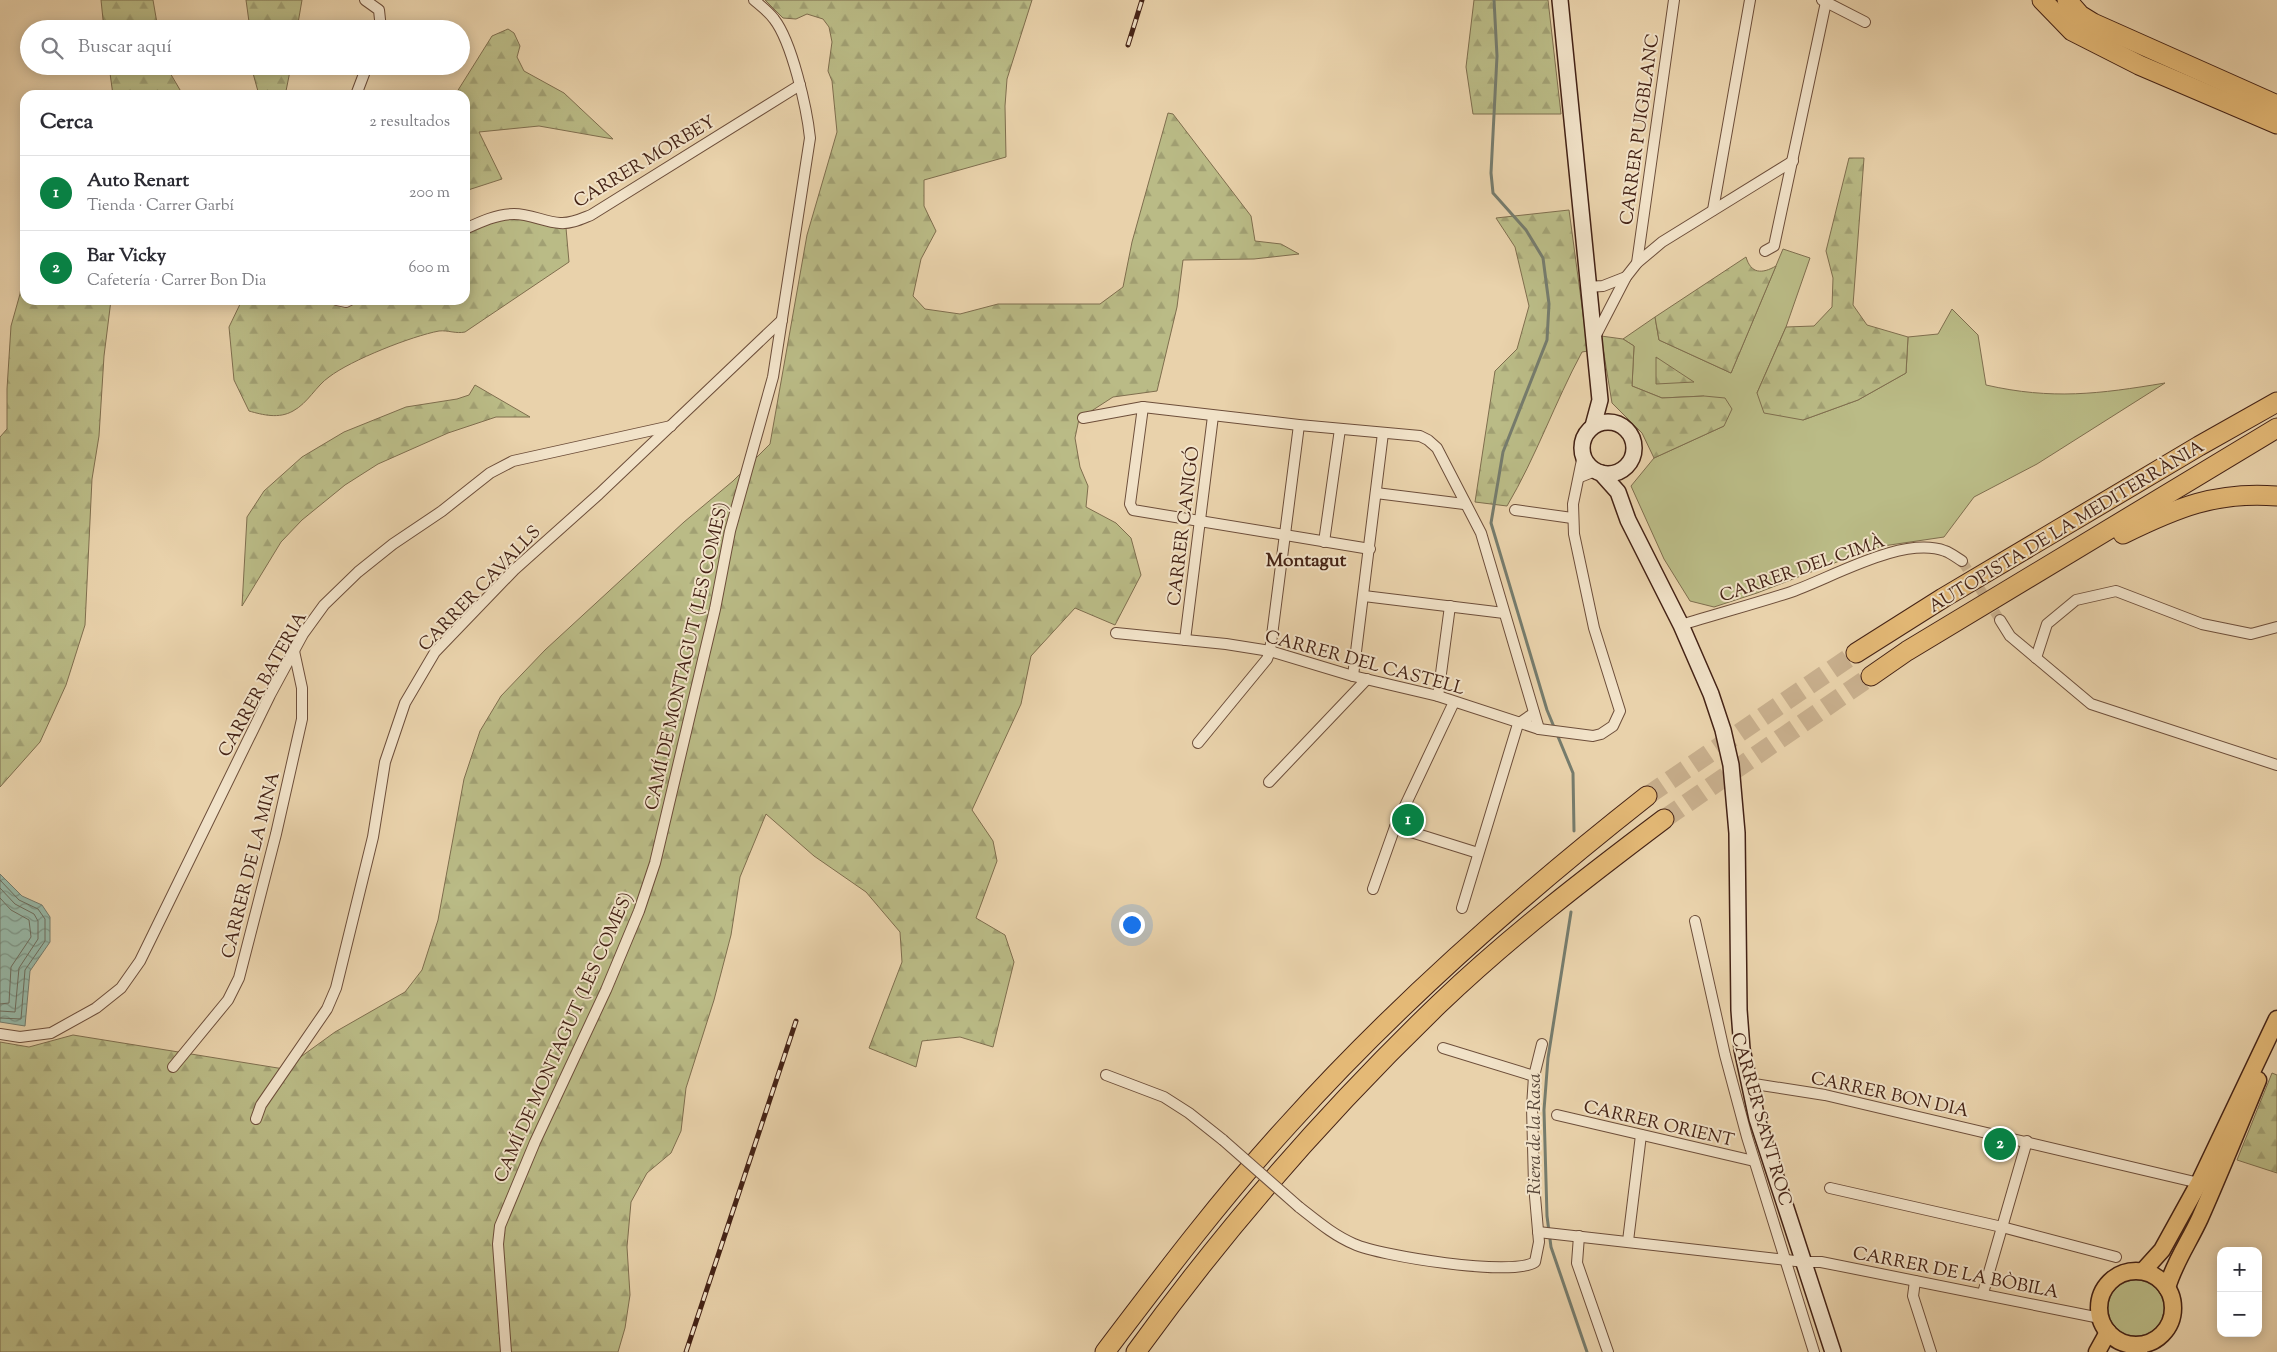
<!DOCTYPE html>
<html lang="es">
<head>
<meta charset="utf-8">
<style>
  :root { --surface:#fff; --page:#f2f2f3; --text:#2b2b33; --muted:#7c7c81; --line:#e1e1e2; --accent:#0b8043 }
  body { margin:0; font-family:"Sorts Mill Goudy",serif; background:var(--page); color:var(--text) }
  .controls { position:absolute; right:15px; bottom:15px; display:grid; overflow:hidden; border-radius:10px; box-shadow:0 2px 12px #0003 }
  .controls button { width:45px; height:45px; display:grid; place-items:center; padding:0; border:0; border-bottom:1px solid var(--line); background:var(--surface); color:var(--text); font:25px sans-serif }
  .you { position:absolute; left:1131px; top:924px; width:18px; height:18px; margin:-12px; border:4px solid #fff; border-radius:50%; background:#1a73e8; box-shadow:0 0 0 8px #1a73e833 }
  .badge { display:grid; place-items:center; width:32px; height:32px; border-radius:50%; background:var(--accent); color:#fff; font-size:16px; font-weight:700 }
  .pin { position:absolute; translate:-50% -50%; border:2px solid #fff; box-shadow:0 1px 5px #0006 }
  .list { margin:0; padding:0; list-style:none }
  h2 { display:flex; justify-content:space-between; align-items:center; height:65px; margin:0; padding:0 20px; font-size:21px }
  h2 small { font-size:16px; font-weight:400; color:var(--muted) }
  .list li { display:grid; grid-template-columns:32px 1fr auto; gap:15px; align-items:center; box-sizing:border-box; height:75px; padding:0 20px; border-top:1px solid var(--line) }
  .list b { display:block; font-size:19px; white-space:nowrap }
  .list p { margin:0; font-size:16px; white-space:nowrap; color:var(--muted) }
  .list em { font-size:16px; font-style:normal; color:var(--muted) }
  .icon { flex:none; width:28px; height:28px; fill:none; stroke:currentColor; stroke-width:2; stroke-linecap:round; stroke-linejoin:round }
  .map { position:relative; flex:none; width:2277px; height:1352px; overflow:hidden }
  .search { position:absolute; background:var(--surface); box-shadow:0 2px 12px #0003; left:20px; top:20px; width:450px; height:55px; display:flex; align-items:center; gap:12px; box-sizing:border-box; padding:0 18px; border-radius:28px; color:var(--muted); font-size:19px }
  .panel { position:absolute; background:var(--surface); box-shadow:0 2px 12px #0003; left:20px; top:90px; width:450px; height:215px; border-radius:15px }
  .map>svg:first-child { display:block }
</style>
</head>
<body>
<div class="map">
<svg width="2277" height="1352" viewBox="0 0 2277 1352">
  <defs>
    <pattern id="forest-firs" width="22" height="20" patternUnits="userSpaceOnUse" patternTransform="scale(1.25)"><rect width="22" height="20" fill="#babb86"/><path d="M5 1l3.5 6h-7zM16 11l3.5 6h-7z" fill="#a1a073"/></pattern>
    <pattern id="water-waves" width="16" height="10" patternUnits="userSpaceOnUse" patternTransform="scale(1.25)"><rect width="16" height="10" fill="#97b8a7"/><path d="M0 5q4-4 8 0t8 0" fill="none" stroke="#7d9587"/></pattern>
  </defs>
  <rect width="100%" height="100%" fill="#e9d2ab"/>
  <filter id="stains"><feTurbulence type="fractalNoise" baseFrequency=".004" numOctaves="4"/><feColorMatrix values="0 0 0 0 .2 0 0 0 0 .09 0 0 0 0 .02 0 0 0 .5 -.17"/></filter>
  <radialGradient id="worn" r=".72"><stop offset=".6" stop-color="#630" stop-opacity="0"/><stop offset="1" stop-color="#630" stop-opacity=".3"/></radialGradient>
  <g fill="#babb86" stroke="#7f6e4e">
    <path d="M1783 249 1810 258 1786 327 1757 393 1803 420 1858 400 1906 373 1908 337 1938 334 1952 309 1978 335 1986 385C2052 400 2099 394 2165 383L2037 464 1974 497 1944 537 1883 546 1842 560 1757 593 1714 607 1690 601 1664 559 1631 486 1654 458 1724 426 1704 396 1662 398 1632 386 1634 346 1623 339 1655 317 1659 340 1731 373Z"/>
    <circle cx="2136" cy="1308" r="28"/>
  </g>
  <g fill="url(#forest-firs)" stroke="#7f6e4e">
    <path d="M101 0H153L158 29H104Z"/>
    <path d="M246 0H302L297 29H250Z"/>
    <path d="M765 0H1032L1007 79 1005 106 1006 157 924 180V206L936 231 921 259 913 296 925 309 960 314 998 304H1100L1123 287 1132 242 1168 113 1173 114 1251 216 1255 241 1281 244 1299 254 1254 259 1183 260 1177 307 1157 391 1113 397 1079 419 1075 438 1080 467 1088 486 1086 507 1116 523 1131 538 1141 575 1115 625 1075 608 1031 656 1021 704 972 810 993 841 997 861 976 918 1005 935 1014 962 993 1047 960 1037 922 1041 916 1067 869 1048 902 962 900 932 866 892 814 856 766 814 740 877 731 935 714 1000 686 1088 681 1131 671 1153 647 1173 631 1202 627 1247 630 1295 625 1328 618 1352H0V1042L29 1047 73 1035 284 1069 335 1032 405 992 422 970 438 920 464 779 480 731 501 696 545 650 684 522 733 481 770 444 807 235 837 132 832 81 828 71 832 42 829 27 823 19 807 14 796 19 783 18Z"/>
    <path d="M1474 0H1548L1561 114H1473L1466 67Z"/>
    <path d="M508 29 514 33 520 46 517 57 524 71 564 93 613 139 539 126 479 132 502 179 465 191V95H455L492 36Z"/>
    <path d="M109 66H166L183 95H113Z"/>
    <path d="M251 66H291L286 91 283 95H259Z"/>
    <path d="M1849 158H1864L1853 305 1867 325 1908 337 1906 373 1858 400 1803 420 1764 413 1757 393 1786 327 1814 326 1832 307 1833 278 1826 251Z"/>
    <path d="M1569 210 1588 351 1582 352C1555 402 1536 457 1507 506L1475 502 1495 371 1517 349 1529 306 1515 247 1496 218Z"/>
    <path d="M510 215 566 228 569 262 465 332C456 334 448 330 439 331 412 336 351 360 329 377 316 386 308 403 293 411 279 419 263 415 249 411L234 380 229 327 242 300H465V233Z"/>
    <path d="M25 256V300H111L104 356 99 436 92 479 85 625 66 685 40 742 0 787V437L7 429V389L11 326 20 294Z"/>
    <path d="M1746 257C1751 274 1762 274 1776 266L1731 373 1659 340 1655 317Z"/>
    <path d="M1601 336 1623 339 1634 346 1632 386 1662 398 1704 396 1725 398 1732 409 1724 426 1654 458 1642 433 1612 403Z"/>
    <path d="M1656 357 1694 382 1656 384Z"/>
    <path d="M475 385 530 417H496L448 433 378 464 345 485 302 520 281 542 242 606 247 517 264 491 302 457 344 432 406 407 457 399 469 395Z"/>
    <path d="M2272 1073 2277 1075V1173L2237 1160Z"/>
  </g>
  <path fill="url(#water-waves)" stroke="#767c6d" d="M0 874 22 896 42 905 50 917V942L30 971 25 1026 0 1022Z"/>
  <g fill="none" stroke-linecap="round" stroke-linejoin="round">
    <g stroke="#6e6d5e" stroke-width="1">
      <path d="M0 880 19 900 38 909 45 919V941L25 970 21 1019 0 1018"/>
      <path d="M0 888 15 904 34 914 38 921V939L19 968 15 1012 0 1011"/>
      <path d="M0 898 11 910 29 920 31 937 11 967 9 1003 0 1004"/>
    </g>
    <g stroke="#767c6d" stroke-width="3">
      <path d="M1494 0 1497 56 1491 173 1493 193 1526 230 1543 258 1549 304 1547 340 1503 452 1491 523 1547 710 1573 773 1574 831"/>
      <path d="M1571 912 1548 1058 1544 1110 1547 1216 1551 1247 1587 1352"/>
    </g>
    <path stroke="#c8af8d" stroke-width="10" stroke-dasharray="10 5" stroke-linecap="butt" d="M1962 561 2000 620"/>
    <g stroke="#c8af8d" stroke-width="19" stroke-dasharray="19 9" stroke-linecap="butt">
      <path d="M1647 796 1856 653"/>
      <path d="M1664 819 1871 676"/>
    </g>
    <g stroke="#6d4e3a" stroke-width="12">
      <g id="street">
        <path d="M365 0 379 10 381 29"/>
        <path d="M1822 0 1865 22"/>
        <path d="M356 95 367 66"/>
        <path d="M1713 210 1750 0"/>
        <path d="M465 229C480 222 497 214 514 214 530 214 545 222 560 223 571 224 581 219 591 215L800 85"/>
        <path d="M1765 251 1774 246 1826 2"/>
        <path d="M1637 263 1674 0"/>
        <path d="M1587 287 1603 286 1626 277"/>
        <path d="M337 300 346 302 350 300"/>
        <path d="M1595 337 1626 277 1637 263 1662 242 1793 161"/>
        <path d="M1143 407 1130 504 1133 510 1370 549"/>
        <path d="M1083 418 1143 407 1299 425 1420 436 1428 440 1437 448 1481 533 1539 729"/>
        <path d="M1580 477 1595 471"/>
        <path d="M1376 493 1464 504"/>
        <path d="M1515 510 1572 518"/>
        <path d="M1324 542 1340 429"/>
        <path d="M1364 596 1504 613"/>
        <path d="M2000 620 2010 636 2091 704 2277 765"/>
        <path d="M1681 625C1717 614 1753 604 1788 593 1830 579 1902 535 1945 551 1951 553 1957 558 1962 561"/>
        <path d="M1116 633 1226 644 1270 651 1353 676 1438 696 1539 729 1593 736 1601 734 1613 726 1620 711 1594 628 1574 534 1573 504 1583 455"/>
        <path d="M1185 640 1213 416"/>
        <path d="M2036 658 2047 624 2076 600 2116 591 2202 624 2251 634 2277 627"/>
        <path d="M1353 676 1383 433"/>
        <path d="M1438 696 1450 606"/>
        <path d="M1198 743 1267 659 1270 651 1299 425"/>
        <path d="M1269 782 1367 679"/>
        <path d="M1395 827 1478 853"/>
        <path d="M1373 889 1395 827 1454 702"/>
        <path d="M1462 908 1518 724 1534 713"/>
        <path d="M1695 921 1725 1055 1747 1137 1814 1352"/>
        <path d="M0 1034 20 1037 51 1033 96 1008 121 988 140 961 270 695 303 634 324 605 358 572 393 544 442 511 490 473 513 461 671 426"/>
        <path d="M1443 1048 1534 1076"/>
        <path d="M173 1067 228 1000 239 978 276 834 302 719V688L294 651"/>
        <path d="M1106 1075 1164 1097 1189 1113 1223 1140"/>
        <path d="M1748 1083 1825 1095 2199 1183"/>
        <path d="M1557 1115 1754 1161"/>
        <path d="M256 1119 261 1105 327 1009 336 988 373 837 385 762 405 703 435 652 514 570 599 494 782 320"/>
        <path d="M1830 1188 2002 1227 2116 1257"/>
        <path d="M1299 1207C1317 1221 1333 1235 1354 1244 1380 1256 1512 1277 1535 1262L1539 1242 1534 1185 1532 1107 1534 1076 1542 1044"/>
        <path d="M1538 1232 1804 1262H1821L2100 1318"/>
        <path d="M1579 1236 1577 1263 1608 1352"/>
        <path d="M1628 1241 1641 1135"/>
        <path d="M1915 1281 1913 1296 1931 1352"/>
        <path d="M1983 1293 2027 1141"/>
        <path d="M2139 1345 2142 1352"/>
        <path d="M506 1352 498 1244 500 1226 535 1142 606 990 639 911 655 863 715 609 730 531 773 377 810 138C807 109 792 42 774 19 769 12 761 6 754 0"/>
      </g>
    </g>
    <g stroke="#442215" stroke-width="18">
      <g id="secondary">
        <path d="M1560 0 1600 400 1593 426"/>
        <circle cx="1608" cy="448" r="26"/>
        <path d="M1601 473 1618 492 1628 520 1681 625 1711 694 1723 730 1731 765 1737 833 1739 1010 1742 1049 1757 1119 1833 1352"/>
      </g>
    </g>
    <g stroke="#442215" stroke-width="19">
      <g id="primary">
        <path d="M2143 1271 2162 1250 2199 1183 2277 1019"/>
        <circle cx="2136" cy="1308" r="37"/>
        <path d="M2167 1288C2174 1263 2189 1242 2200 1218 2220 1173 2239 1126 2258 1080"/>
        <path d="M2097 1352 2108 1332"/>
      </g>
    </g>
    <g stroke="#442215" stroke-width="21">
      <g id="highway">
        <path d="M2042 0 2072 31 2139 65 2277 124"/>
        <path d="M2067 0 2080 15 2093 23 2277 105"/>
        <path d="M2123 534C2176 508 2216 491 2277 496"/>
        <path d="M1856 653 1943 598 2199 446 2277 402"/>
        <path d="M1871 676 1907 651 2277 428"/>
        <path d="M1105 1352C1164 1274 1223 1196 1289 1124 1398 1003 1520 896 1647 796"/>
        <path d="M1136 1352C1227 1226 1327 1112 1439 1004 1509 937 1587 877 1664 819"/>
      </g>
    </g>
    <use href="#street" stroke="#f1e2c8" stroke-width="10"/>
    <use href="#secondary" stroke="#f1e2c8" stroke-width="15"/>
    <use href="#primary" stroke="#e4b976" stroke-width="16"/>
    <use href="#highway" stroke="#e4b976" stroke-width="19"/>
    <g stroke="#442215" stroke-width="5">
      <g id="rail">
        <path d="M1128 45 1142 0"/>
        <path d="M686 1352 796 1021"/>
      </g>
    </g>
    <use href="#rail" stroke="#f1e2c8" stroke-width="3" stroke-dasharray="9" stroke-linecap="butt"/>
    <g stroke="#6d4e3a" stroke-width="12" stroke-linecap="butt">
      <path id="street-bridge" d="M1223 1140 1299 1207"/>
    </g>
    <use href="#street-bridge" stroke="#f1e2c8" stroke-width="10"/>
  </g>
  <g text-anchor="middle" stroke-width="4" stroke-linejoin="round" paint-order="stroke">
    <g font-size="18" fill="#442215" stroke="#f1e2c8">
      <text transform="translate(1639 129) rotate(-82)" y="6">CARRER PUIGBLANC</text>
      <text transform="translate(644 161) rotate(-31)" y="6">CARRER MORBEY</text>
      <text transform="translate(1183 526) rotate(-83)" y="6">CARRER CANIGÓ</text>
      <text transform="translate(2066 526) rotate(-31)" y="6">AUTOPISTA DE LA MEDITERRÀNIA</text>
      <text transform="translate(1802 568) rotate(-19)" y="6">CARRER DEL CIMÀ</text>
      <text transform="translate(479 588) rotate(-46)" y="6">CARRER CAVALLS</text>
      <text transform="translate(686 656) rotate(-77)" y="6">CAMÍ DE MONTAGUT (LES COMES)</text>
      <text transform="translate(1365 662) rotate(15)" y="6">CARRER DEL CASTELL</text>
      <text transform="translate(262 684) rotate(-61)" y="6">CARRER BATERIA</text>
      <text transform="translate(250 865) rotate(-76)" y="6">CARRER DE LA MINA</text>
      <text transform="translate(563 1037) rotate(-66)" y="6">CAMÍ DE MONTAGUT (LES COMES)</text>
      <text transform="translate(1890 1094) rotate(12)" y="6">CARRER BON DIA</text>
      <text transform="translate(1762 1119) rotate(74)" y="6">CARRER SANT ROC</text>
      <text transform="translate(1659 1123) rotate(13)" y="6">CARRER ORIENT</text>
      <text transform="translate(1956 1272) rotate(11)" y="6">CARRER DE LA BÒBILA</text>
    </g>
    <g font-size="19" font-weight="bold" fill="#442215" stroke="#f1e2c8">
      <text x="1306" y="566">Montagut</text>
    </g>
    <g font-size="19" font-style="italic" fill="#59483a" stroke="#f1e2c8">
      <text transform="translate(1533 1134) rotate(-90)" y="7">Riera de la Rasa</text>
    </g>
  </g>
  <rect width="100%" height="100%" filter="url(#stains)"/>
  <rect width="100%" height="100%" fill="url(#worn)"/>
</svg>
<div class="controls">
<button>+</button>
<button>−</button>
</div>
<div class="you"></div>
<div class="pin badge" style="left:1408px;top:820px">1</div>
<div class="pin badge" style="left:2000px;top:1144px">2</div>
<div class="search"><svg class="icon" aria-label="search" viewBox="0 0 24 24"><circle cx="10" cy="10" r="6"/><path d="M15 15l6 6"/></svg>Buscar aquí</div>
<section class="panel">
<h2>Cerca<small>2 resultados</small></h2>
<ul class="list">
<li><span class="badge">1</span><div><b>Auto Renart</b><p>Tienda · Carrer Garbí</p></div><em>200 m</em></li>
<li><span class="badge">2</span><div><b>Bar Vicky</b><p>Cafetería · Carrer Bon Dia</p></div><em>600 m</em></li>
</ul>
</section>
</div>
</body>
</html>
